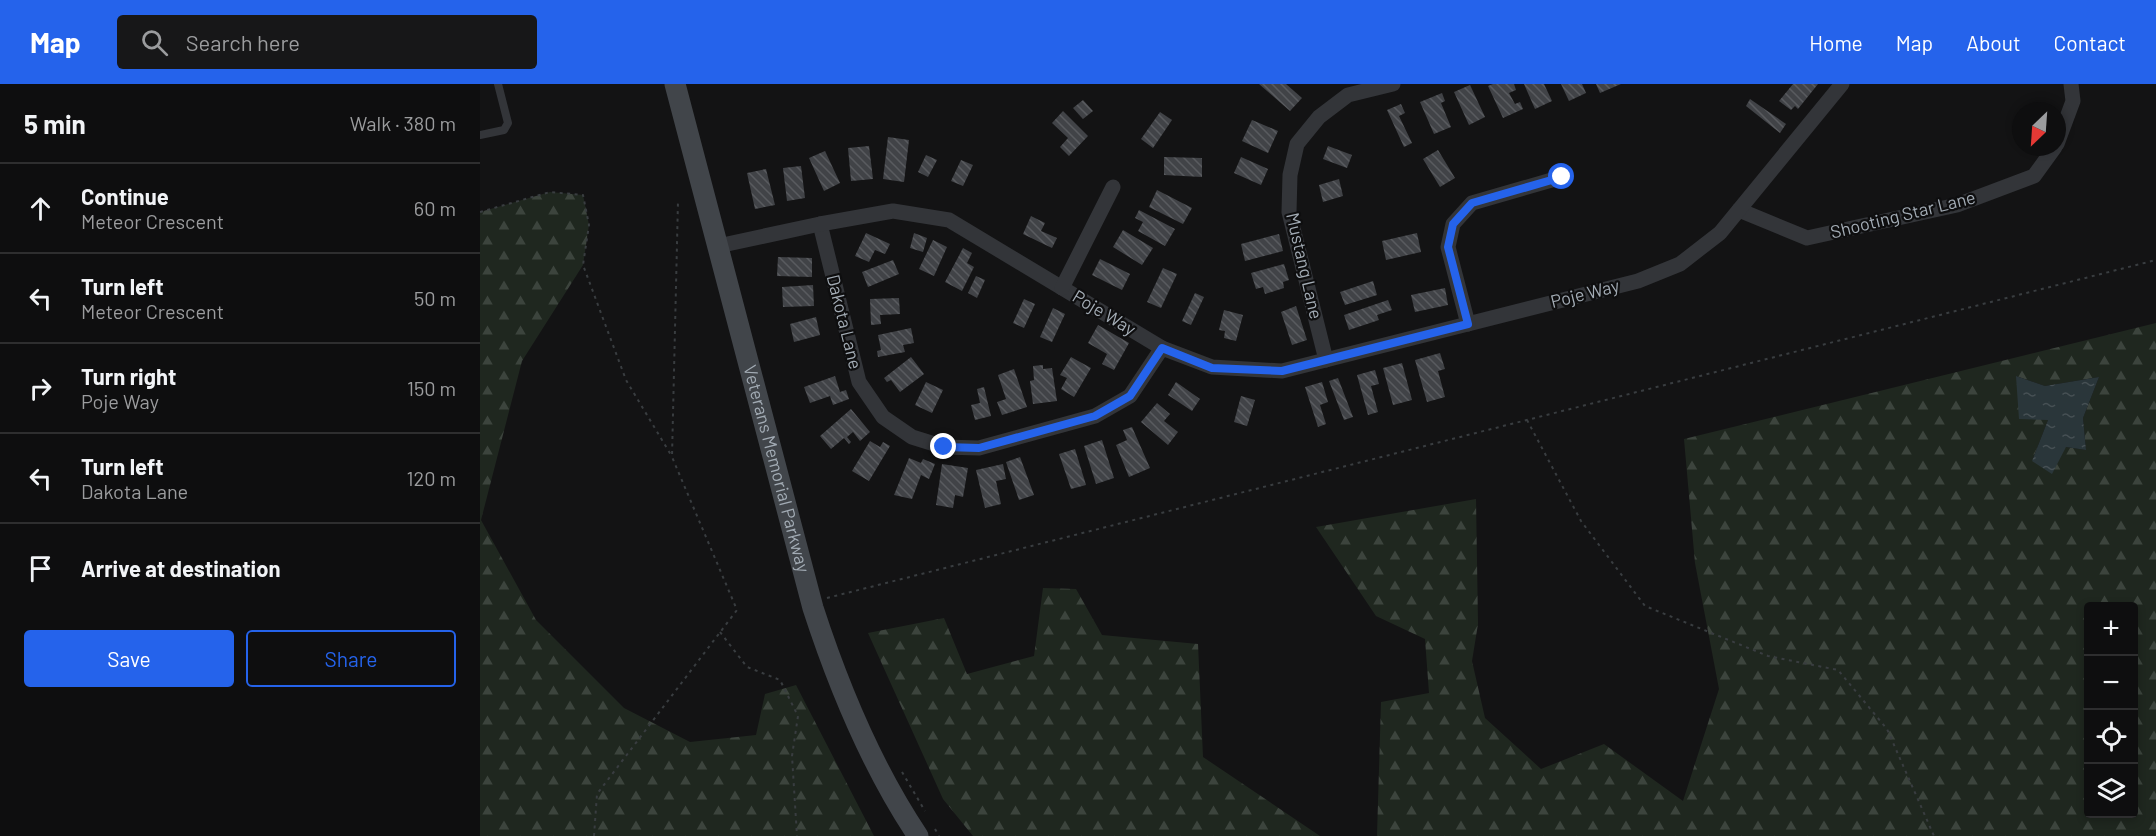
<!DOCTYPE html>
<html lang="en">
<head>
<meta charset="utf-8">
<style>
  :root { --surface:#0e0e0f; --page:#171718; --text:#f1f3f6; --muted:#9b9c9e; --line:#2e2e2f; --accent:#2563eb }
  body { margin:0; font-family:Barlow,sans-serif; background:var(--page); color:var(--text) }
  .controls { position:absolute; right:18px; bottom:18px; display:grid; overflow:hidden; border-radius:6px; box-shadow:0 3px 9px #0003 }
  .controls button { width:54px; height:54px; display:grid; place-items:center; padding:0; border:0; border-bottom:2px solid var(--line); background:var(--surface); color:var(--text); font:30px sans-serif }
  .compass { position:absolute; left:1532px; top:18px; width:54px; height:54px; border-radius:50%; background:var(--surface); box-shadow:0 3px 9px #0003; rotate:205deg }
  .stop { position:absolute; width:18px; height:18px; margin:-14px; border:4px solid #2563eb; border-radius:50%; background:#fff }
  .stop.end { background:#2563eb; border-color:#fff; box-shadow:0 2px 6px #0008 }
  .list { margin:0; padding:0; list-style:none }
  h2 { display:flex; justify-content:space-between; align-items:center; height:78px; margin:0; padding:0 24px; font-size:26px }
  h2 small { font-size:20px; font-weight:400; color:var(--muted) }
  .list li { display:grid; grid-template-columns:39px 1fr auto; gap:18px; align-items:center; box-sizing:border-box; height:90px; padding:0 24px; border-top:2px solid var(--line) }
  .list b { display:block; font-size:22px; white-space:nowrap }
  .list p { margin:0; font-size:20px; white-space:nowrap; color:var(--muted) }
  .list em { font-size:20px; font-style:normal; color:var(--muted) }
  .actions { display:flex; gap:12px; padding:18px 24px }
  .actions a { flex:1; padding:14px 0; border:2px solid var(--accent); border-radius:6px; text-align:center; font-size:21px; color:var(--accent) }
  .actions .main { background:var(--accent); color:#fff }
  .icon { flex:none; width:33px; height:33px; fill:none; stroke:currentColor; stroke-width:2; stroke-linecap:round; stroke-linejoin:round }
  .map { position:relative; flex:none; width:1676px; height:752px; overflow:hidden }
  header { display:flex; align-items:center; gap:36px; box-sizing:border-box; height:84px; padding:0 30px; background:var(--accent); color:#fff }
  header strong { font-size:28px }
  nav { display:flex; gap:33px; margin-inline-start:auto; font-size:21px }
  .search { width:420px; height:54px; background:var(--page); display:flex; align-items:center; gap:15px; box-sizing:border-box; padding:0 21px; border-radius:6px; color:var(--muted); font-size:22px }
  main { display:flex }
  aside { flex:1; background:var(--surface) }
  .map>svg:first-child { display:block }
</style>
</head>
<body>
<header>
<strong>Map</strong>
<div class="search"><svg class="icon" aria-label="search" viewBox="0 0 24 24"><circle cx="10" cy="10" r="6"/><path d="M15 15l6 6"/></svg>Search here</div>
<nav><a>Home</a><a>Map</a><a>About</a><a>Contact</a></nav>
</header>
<main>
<aside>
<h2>5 min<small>Walk · 380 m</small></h2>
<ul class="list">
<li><svg class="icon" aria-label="ahead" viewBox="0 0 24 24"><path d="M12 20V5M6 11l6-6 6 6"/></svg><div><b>Continue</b><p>Meteor Crescent</p></div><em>60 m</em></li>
<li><svg class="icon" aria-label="left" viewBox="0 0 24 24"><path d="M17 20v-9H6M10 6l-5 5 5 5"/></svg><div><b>Turn left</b><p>Meteor Crescent</p></div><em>50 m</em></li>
<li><svg class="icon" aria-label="right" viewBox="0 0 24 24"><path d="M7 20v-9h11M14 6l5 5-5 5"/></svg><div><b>Turn right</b><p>Poje Way</p></div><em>150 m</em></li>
<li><svg class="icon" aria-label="left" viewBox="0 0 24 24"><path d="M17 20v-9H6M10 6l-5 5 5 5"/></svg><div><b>Turn left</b><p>Dakota Lane</p></div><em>120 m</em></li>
<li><svg class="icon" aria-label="arrive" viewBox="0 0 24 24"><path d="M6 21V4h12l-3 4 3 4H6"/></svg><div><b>Arrive at destination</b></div></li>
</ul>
<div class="actions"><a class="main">Save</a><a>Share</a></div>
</aside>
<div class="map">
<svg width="1676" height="752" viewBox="0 0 1676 752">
  <defs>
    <pattern id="forest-firs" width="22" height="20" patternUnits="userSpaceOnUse" patternTransform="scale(1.5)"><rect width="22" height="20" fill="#1f271f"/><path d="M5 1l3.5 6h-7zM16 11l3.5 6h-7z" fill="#3c443d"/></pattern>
    <pattern id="water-ripples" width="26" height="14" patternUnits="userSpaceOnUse" patternTransform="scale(1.5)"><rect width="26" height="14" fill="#2a363a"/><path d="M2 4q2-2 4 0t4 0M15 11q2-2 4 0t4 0" fill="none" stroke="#465054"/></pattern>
    <pattern id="building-back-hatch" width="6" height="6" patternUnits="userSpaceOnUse" patternTransform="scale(1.5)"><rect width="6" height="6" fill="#414347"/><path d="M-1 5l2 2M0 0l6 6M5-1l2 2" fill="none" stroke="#595b5f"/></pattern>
  </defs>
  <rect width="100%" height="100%" fill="#131314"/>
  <g fill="url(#forest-firs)" fill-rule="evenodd">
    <path d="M70 108 103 111 109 141 103 181 42 277 1 436 56 536 144 624 210 658 276 651 285 610 316 601 394 752H0V128Z"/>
    <path d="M1676 239V752H897L901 618 949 609 945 555 896 532 836 443 996 415 998 540 992 577 1005 634 1061 685 1124 660 1203 717 1239 605 1215 479 1204 355ZM1536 292 1565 302 1619 293 1603 334 1606 366 1586 363 1552 377 1568 336ZM1608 522H1654V730H1608Z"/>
    <path d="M563 504 596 505 622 551 718 560 723 673 840 752H493L463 715 388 549 464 534 487 590 554 572Z"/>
  </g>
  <path fill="url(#water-ripples)" d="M1536 292 1565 302 1619 293 1603 334 1606 366 1586 363 1572 390 1552 377 1568 336 1539 335Z"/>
  <g fill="url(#building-back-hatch)">
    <path d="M779 0H806L822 14 810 27Z"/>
    <path d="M1013 0H1034L1036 6 1029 9 1035 20 1040 18 1043 25 1023 34 1008 2Z"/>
    <path d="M1044 0H1064L1072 17 1055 25Z"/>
    <path d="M1081 0H1102L1106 9 1089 17Z"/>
    <path d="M1116 0H1141L1120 9Z"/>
    <path d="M1313 0H1338L1318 25 1315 22 1311 26 1299 17Z"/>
    <path d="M990 1 1005 33 989 41 974 8Z"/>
    <path d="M962 9 965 17 961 19 971 43 954 50 940 18Z"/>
    <path d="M1270 15 1306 40 1300 49 1266 22Z"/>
    <path d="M603 16 613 27 603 35 593 24Z"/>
    <path d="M921 20 925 29 919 32 932 59 924 63 907 26Z"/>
    <path d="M583 27 608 52 589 72 580 63 588 54 572 39Z"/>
    <path d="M680 28 692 36 673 64 661 55Z"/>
    <path d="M772 36 798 47 788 69 762 57Z"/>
    <path d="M408 53 429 56 424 98 403 95Z"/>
    <path d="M389 62 393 95 371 97 368 64Z"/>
    <path d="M848 62 872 71 867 84 843 75Z"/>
    <path d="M958 66 975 94 960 103 943 75Z"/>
    <path d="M345 67 360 99 344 107 329 74Z"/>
    <path d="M446 71 457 76 448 93 438 88Z"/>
    <path d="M684 73 722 74V93L684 91Z"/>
    <path d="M761 73 788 85 781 101 754 89Z"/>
    <path d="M481 76 493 81 483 102 471 97Z"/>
    <path d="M321 82 325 114 307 117 303 84Z"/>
    <path d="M286 85 295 121 275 125 267 89Z"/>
    <path d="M859 95 863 112 843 118 839 101Z"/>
    <path d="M677 106 712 124 703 140 669 123Z"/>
    <path d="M659 126 695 145 685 162 658 147 663 138 655 134Z"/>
    <path d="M551 132 565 139 561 147 577 154 572 164 543 150Z"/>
    <path d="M643 146 673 164 662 181 633 163Z"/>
    <path d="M386 149 410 160 405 170 395 166 389 178 375 172Z"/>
    <path d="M434 149 447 154 443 168 430 164Z"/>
    <path d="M937 149 941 168 906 176 902 157Z"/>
    <path d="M799 150 803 167 765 177 761 160Z"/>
    <path d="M453 156 467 163 454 192 439 185Z"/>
    <path d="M483 164 492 169 487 179 494 183 482 207 465 198Z"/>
    <path d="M298 173 332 174V193L297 192Z"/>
    <path d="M620 175 650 190 642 206 612 191Z"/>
    <path d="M413 176 419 190 388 203 382 188Z"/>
    <path d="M804 180 809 196 803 198 804 204 785 210 783 203 776 205 771 189Z"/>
    <path d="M683 184 697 190 681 224 667 218Z"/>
    <path d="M496 192 505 196 497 214 488 209Z"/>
    <path d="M893 197 897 211 865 221 860 208Z"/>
    <path d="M333 201 334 222 303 223 302 203Z"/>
    <path d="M965 204 968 221 935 228 931 211Z"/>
    <path d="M715 209 724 213 711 241 702 237Z"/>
    <path d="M419 214 420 230 400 231 401 240 391 241 390 215Z"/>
    <path d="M544 215 555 220 544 244 533 239Z"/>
    <path d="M908 216 912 226 897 231 899 236 869 246 864 231Z"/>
    <path d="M816 222 827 256 812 261 801 228Z"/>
    <path d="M573 224 585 230 572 258 560 253Z"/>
    <path d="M744 226 763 231 756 257 744 254 745 247 739 246Z"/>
    <path d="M336 233 340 251 314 258 310 240Z"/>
    <path d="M618 241 649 259 634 286 622 280 627 270 608 259Z"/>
    <path d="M431 244 434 259 423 261 425 268 398 273 397 267 401 266 398 251Z"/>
    <path d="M960 269 965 285 958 287 965 313 947 318 935 276Z"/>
    <path d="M431 273 444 290 420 308 411 296 407 298 404 294Z"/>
    <path d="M591 273 611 284 594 313 581 305 587 294 580 291Z"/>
    <path d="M922 279 932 316 913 321 903 284Z"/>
    <path d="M563 281V285L572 284 577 317 553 320 550 297 554 296 553 282Z"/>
    <path d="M534 285 547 323 522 331 517 318 526 315 518 291Z"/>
    <path d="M895 286 899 300 891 302 898 328 888 331 877 291Z"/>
    <path d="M355 292 360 308 366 306 369 315 353 321 350 312 330 319 324 303Z"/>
    <path d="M858 294 873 333 864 336 849 297Z"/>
    <path d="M446 298 463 306 452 329 435 321Z"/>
    <path d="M696 298 720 315 712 327 688 311Z"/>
    <path d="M842 298 848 318 840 321 846 340 838 343 825 303Z"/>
    <path d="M504 303 511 332 495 336 491 321 500 319 497 305Z"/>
    <path d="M761 312 775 316 767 342 754 338Z"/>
    <path d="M677 319 690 330 684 337 698 348 688 361 661 338Z"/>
    <path d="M371 325 390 348 380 357 373 348 367 353 371 358 369 360 364 354 351 365 340 352Z"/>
    <path d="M652 343 670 384 649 393 636 361 647 356 643 346Z"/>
    <path d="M622 356 634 394 616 400 604 362Z"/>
    <path d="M390 357 400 363 403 358 410 362 389 397 372 387Z"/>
    <path d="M595 365 606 401 591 405 579 370Z"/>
    <path d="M540 373 554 411 539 416 526 378Z"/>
    <path d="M429 374 441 379 443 375 455 380 449 395 441 391 432 415 414 411Z"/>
    <path d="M462 380 488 384 483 413 475 411 473 424 456 421Z"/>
    <path d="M523 380 526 395 516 397 521 420 505 424 496 386Z"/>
  </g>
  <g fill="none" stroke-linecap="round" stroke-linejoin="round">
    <g stroke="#393d40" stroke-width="2" stroke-dasharray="3 4.5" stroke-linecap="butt">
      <path d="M0 128 70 108 103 111 109 141 103 181 146 296 191 371"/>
      <path d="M1047 336 1101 437 1165 522 1288 572 1358 586 1407 645 1454 752"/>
      <path d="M347 514 1676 176"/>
      <path d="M240 548 267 583 300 596 318 632 312 672 317 752"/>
      <path d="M422 688 445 727"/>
      <path d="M455 745 459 752"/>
      <path d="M114 752 117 710 257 526 192 373 198 117"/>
    </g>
    <path stroke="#333539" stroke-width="8" d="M0 51 24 46 28 39 18 0"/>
    <g stroke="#333539" stroke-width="15">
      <path d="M1577 60 1593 17 1591 0"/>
      <path d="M1259 126 1327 154 1477 121 1554 92 1575 63"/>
      <path d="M340 140 379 298 403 333 432 353 464 363 499 364 615 332 650 312 682 264"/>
      <path d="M238 162 340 140 413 127 469 136 682 264 732 283 802 287 1158 197 1200 180 1240 149 1362 0"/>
      <path d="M582 204 633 103"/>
      <path d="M988 240 968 163 973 140 992 119 1082 93"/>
      <path d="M846 276 809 128 810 91 817 60 839 33 868 11 913 0"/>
    </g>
    <path stroke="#41454a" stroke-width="21" id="s1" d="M195 0 333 524C359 604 391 682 438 752"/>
  </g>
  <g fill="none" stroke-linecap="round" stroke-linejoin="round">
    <path stroke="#2563eb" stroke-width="8" d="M464 363 499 364 615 332 650 312 682 264 732 284 802 287 988 240 968 163 973 140 992 119 1082 93"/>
  </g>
  <g text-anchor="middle" stroke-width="4.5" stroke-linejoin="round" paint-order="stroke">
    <g font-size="18" fill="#a3acb5" stroke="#0e0e0f">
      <text transform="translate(1423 131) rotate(-14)" y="6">Shooting Star Lane</text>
      <text transform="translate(824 182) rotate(77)" y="6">Mustang Lane</text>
      <text transform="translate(1105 210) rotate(-14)" y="6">Poje Way</text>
      <text transform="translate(624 229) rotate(31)" y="6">Poje Way</text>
      <text transform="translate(364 238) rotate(76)" y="6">Dakota Lane</text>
      <text dy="6" stroke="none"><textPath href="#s1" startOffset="398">Veterans Memorial Parkway</textPath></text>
    </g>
  </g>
</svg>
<div class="controls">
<button>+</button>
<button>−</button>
<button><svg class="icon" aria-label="locate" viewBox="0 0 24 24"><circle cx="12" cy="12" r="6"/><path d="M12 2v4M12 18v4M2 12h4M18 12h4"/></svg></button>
<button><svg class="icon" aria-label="layers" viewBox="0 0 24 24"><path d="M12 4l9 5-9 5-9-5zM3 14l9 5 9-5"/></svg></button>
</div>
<svg class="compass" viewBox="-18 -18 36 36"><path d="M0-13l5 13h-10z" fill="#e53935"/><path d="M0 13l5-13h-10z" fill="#9b9c9e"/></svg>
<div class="stop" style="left:1082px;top:93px"></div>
<div class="stop end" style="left:464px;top:363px"></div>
</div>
</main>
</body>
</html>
